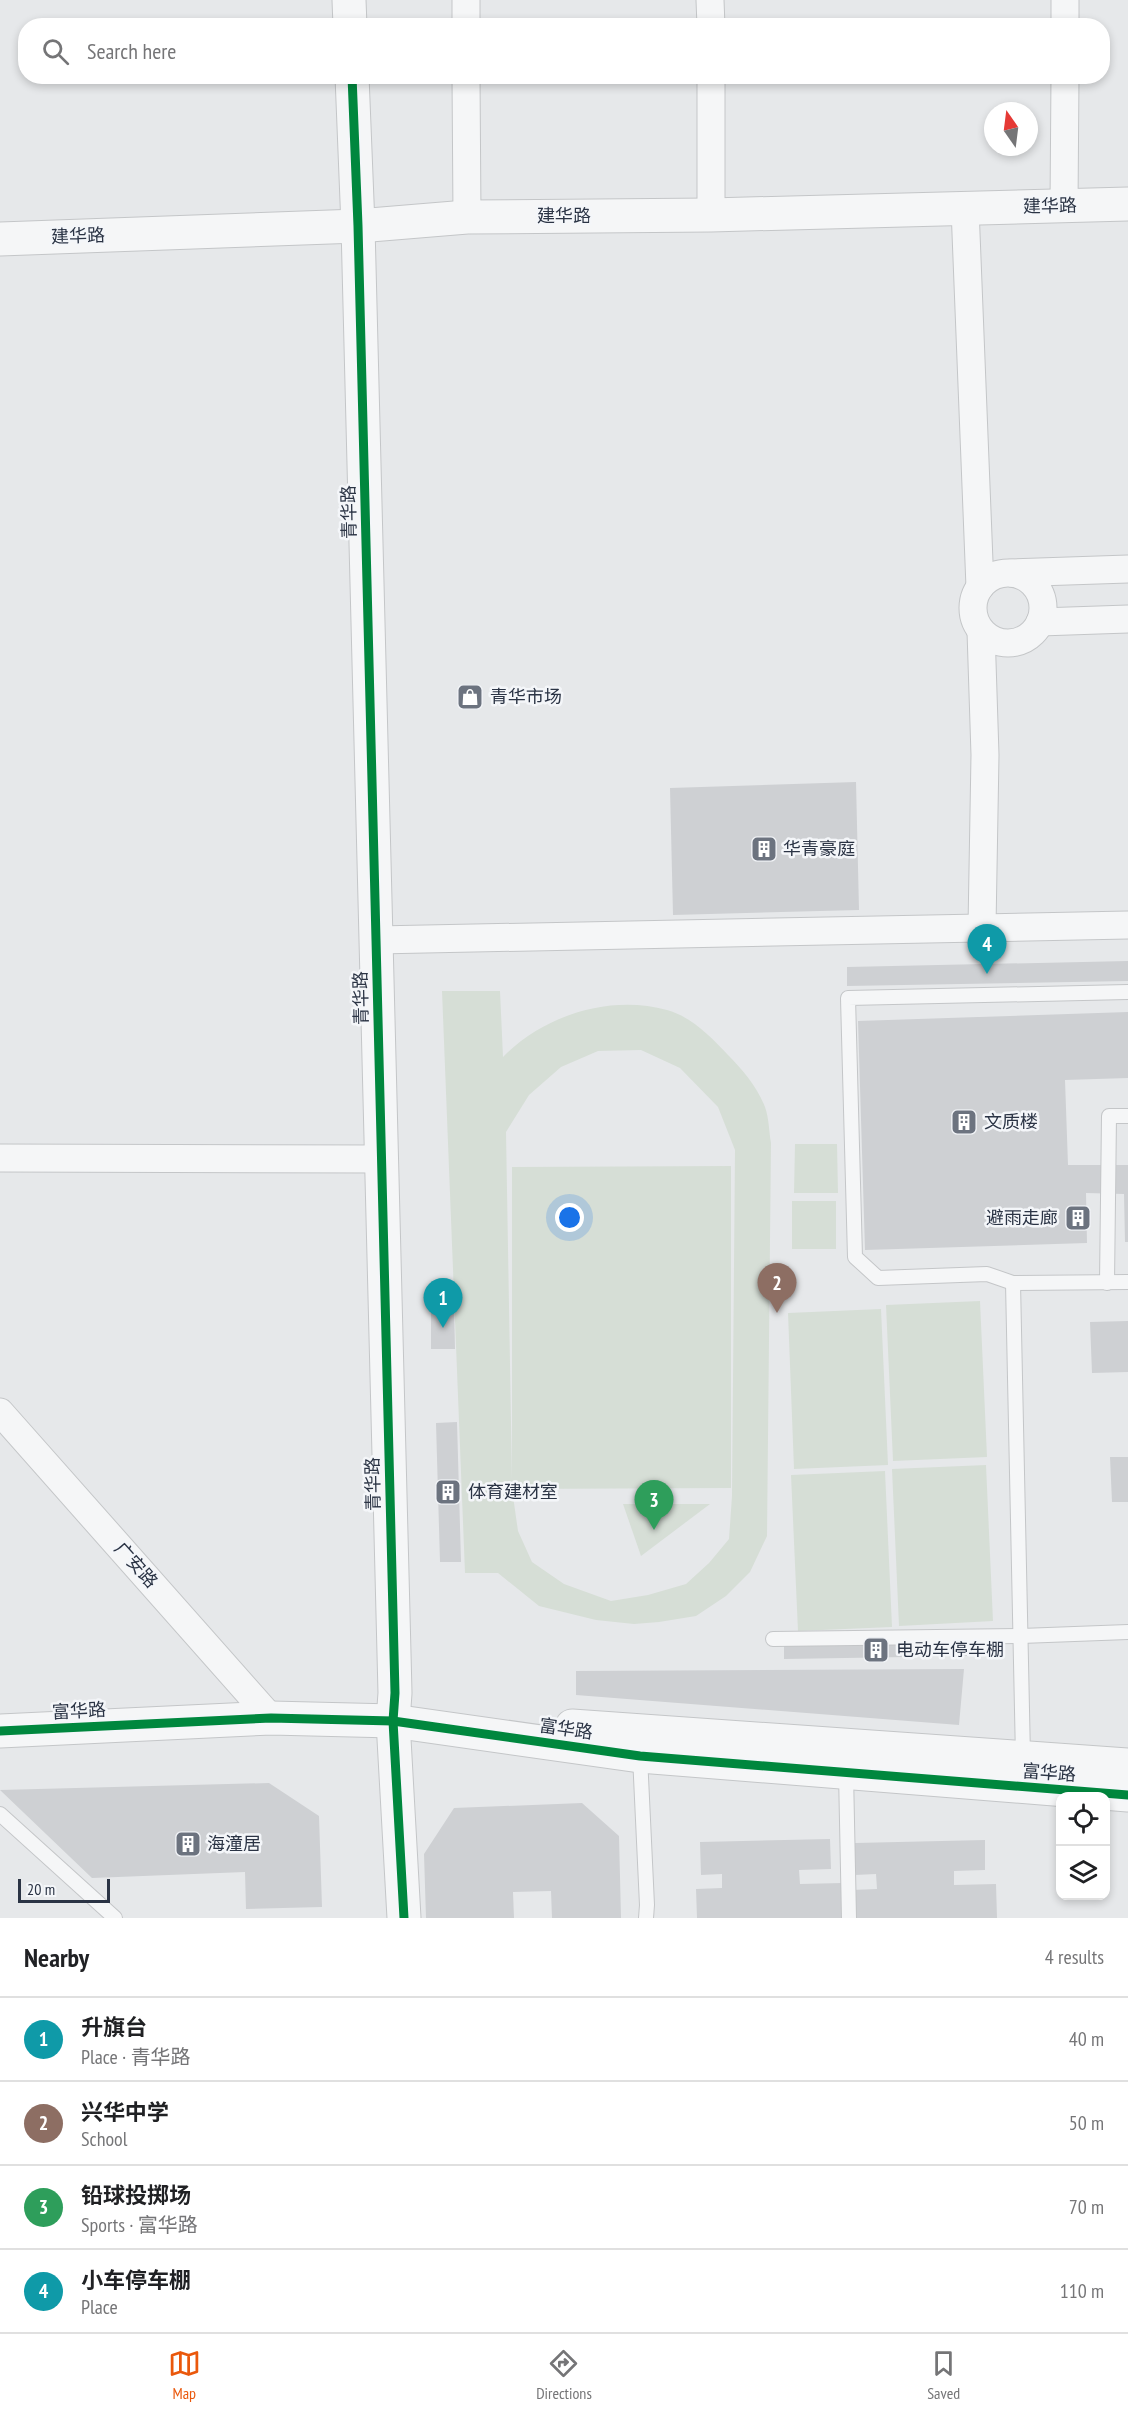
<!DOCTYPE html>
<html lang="en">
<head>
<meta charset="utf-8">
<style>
  :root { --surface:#fff; --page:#f6f6f6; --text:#202124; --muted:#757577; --line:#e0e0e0; --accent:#ea580c }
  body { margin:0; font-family:"PT Sans Narrow","Noto Sans SC",sans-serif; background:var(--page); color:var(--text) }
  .controls { position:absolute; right:18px; bottom:18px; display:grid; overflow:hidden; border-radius:12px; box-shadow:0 3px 9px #0003 }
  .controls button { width:54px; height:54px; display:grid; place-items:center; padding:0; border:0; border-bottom:2px solid var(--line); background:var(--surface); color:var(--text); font:30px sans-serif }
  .compass { position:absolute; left:984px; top:102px; width:54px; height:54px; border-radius:50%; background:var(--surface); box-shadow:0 3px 9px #0003; rotate:346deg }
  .scale { position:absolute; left:18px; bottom:15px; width:92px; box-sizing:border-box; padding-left:6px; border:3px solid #2b3445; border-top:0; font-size:16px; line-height:21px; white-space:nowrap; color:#2b3445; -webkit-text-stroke:4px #f4f6f9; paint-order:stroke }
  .you { position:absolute; left:570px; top:1218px; width:21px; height:21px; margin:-15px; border:4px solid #fff; border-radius:50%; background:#1a73e8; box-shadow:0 0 0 9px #1a73e833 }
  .badge { display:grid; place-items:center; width:39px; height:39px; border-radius:50%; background:var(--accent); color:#fff; font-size:20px; font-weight:700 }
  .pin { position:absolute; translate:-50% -50px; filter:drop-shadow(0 2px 3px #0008) }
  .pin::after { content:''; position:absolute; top:32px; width:21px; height:18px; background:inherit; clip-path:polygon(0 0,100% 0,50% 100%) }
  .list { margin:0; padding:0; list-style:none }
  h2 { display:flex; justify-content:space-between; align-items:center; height:78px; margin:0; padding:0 24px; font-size:26px }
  h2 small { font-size:20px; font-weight:400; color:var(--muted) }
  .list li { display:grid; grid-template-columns:39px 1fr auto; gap:18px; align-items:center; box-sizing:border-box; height:84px; padding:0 24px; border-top:2px solid var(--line) }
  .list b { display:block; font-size:22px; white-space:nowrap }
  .list p { margin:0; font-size:20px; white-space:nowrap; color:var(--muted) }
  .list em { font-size:20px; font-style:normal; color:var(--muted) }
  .icon { flex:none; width:33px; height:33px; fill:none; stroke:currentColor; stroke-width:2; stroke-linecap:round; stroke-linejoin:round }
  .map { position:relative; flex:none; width:1128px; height:1918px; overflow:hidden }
  .search { position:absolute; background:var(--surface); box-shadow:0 3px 9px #0003; left:18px; right:18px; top:18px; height:66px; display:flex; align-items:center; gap:15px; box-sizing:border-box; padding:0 21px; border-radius:24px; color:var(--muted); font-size:22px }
  .sheet { height:414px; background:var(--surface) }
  nav { display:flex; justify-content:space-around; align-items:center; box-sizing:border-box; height:84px; border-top:2px solid var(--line); background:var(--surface); font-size:16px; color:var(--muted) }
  nav a { display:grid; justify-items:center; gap:3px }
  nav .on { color:var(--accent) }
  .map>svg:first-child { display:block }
</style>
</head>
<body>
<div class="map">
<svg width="1128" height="1918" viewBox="0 0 1128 1918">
  <rect width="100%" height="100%" fill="#e6e8ea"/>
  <g fill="#d6ded6" fill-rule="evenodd">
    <path d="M442 991H500L503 1057C543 1016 609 994 667 1010 692 1017 711 1037 728 1055 743 1070 757 1087 765 1107 769 1118 769 1132 771 1143L767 1536 750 1572 726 1596 696 1616 659 1622 634 1624 596 1620 539 1606 498 1573H465ZM641 1050 680 1068 718 1107 735 1150 732 1496 729 1539 709 1563 686 1584 648 1595 611 1601 564 1584 532 1562 518 1531 512 1489 731 1488V1166L512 1167V1480L506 1132 529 1095 561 1067 598 1051Z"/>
    <path d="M795 1144H837L838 1193H794Z"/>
    <rect x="792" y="1201" width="44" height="48"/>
    <path d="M980 1301 987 1457 893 1461 886 1305Z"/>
    <path d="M881 1309 888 1465 794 1469 788 1313Z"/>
    <path d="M986 1465 993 1621 899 1626 892 1469Z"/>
    <path d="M885 1471 892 1627 798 1631 791 1475Z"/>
    <path d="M623 1504H710L641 1556Z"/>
  </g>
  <g fill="#ced0d3">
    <path d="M856 782 859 910 673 915 670 788Z"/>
    <path d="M1128 961V981L847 986V967Z"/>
    <path d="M1128 1012V1078L1065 1080 1068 1165H1128V1242H1125L1124 1194 1086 1193 1087 1243 865 1250 858 1021Z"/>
    <path d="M431 1308H454L455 1349H431Z"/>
    <path d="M1128 1321V1372L1092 1373 1090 1322Z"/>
    <path d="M457 1422 461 1562H440L436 1423Z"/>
    <path d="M1110 1457H1128V1502H1112Z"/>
    <path d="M967 1640V1656L784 1659V1643Z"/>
    <path d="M964 1669 959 1725 576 1695V1671Z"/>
    <path d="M269 1783 319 1816 322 1907 246 1909 245 1872 92 1878 0 1790Z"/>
    <path d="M582 1803 619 1836 621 1918H552L551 1891 513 1892 514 1918H426L424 1854 454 1808Z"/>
    <path d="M830 1839 831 1869 799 1870 800 1884 842 1883 843 1918H697L696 1889 722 1888V1874L701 1875 700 1842Z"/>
    <path d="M985 1840V1870L954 1871V1885L996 1884 997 1918H852L851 1890 877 1889 876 1874 855 1875V1843Z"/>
  </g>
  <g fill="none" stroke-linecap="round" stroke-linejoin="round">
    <g stroke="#c4c6c8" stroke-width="16">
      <g id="service">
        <path d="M1013 1283 1128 1282"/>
        <path d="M1107 1283 1109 1116H1128"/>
        <path d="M773 1639 1021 1636 1128 1632"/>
        <path d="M640 1756 647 1905 646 1918"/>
        <path d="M1023 1757 1013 1283 987 1274 878 1278 855 1257 848 998 1128 992"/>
        <path d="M846 1773 849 1918"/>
        <path d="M0 1814 115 1918"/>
      </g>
    </g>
    <g stroke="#c4c6c8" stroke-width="29">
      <g id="minor">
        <path d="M466 0V26"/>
        <path d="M710 0 711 26"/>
        <path d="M1065 26V0"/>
        <path d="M466 76 467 217"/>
        <path d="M711 76V215"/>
        <path d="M1064 206 1065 76"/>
        <path d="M965 208 980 587"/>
        <circle cx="1008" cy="608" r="35"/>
        <path d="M1012 573 1128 569"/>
        <path d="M1040 622 1128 619"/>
        <path d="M981 631 985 755 982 927"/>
        <path d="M377 940 1128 925"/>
        <path d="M0 1158 382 1159"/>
        <path d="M0 1412 271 1718"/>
      </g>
    </g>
    <g stroke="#c4c6c8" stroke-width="35">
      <g id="tertiary">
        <path d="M349 0 350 26"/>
        <path d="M352 76 358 226 395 1693 393 1721 404 1918"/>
        <path d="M0 239 358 226 467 217 711 215 1128 204"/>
        <path d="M572 1726 1128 1765"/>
        <path d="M0 1731 271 1718 393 1721 640 1756 1128 1795"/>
      </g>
    </g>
    <use href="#service" stroke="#f5f6f7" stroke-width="14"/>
    <use href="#minor" stroke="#f5f6f7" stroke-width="27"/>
    <use href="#tertiary" stroke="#f5f6f7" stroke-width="33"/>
    <g stroke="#f4f6f9" stroke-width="13">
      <g id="cycleway">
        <path d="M352 76 358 226 395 1693 393 1721 404 1918"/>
        <path d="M0 1731 271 1718 393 1721 640 1756 1128 1795"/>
      </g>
    </g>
    <use href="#cycleway" stroke="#00873e" stroke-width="9"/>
  </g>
  <defs>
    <g id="shop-square" transform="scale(1.35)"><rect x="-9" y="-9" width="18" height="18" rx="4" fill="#6c737f" stroke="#f4f6f9"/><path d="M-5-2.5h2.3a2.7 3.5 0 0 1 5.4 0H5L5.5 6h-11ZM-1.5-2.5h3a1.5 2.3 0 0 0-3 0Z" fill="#fff"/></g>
    <g id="building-square" transform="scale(1.35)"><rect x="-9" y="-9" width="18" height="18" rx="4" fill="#6c737f" stroke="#f4f6f9"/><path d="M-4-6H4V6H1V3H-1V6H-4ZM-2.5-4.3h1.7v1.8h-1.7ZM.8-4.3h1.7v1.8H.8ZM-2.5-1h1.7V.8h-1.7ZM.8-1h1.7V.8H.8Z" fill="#fff"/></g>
  </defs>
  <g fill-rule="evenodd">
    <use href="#shop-square" x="470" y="697"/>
    <use href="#building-square" x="764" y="849"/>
    <use href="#building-square" x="964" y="1122"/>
    <use href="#building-square" x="1078" y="1218"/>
    <use href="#building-square" x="448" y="1492"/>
    <use href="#building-square" x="876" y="1650"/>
    <use href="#building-square" x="188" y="1844"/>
  </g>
  <g text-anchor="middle" stroke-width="5" stroke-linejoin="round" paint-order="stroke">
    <g font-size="18" fill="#2b3445" stroke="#f4f6f9">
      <text transform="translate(1050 206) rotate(-1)" y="6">建华路</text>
      <text x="564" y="222">建华路</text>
      <text transform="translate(78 236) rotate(-2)" y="6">建华路</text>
      <text transform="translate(349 512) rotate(-91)" y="6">青华路</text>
      <text transform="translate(361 998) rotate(-91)" y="6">青华路</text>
      <text transform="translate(373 1484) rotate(-91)" y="6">青华路</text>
      <text transform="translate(136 1565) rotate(48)" y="6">广安路</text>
      <text transform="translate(79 1711) rotate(-3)" y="6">富华路</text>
      <text transform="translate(566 1729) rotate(8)" y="6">富华路</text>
      <text transform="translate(1049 1773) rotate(4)" y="6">富华路</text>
    </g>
    <g font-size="18" fill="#2b3445" stroke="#f4f6f9" text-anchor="start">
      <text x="490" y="703">青华市场</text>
      <text x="783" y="855">华青豪庭</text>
      <text x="984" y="1128">文质楼</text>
      <text x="1058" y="1224" text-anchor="end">避雨走廊</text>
      <text x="468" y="1498">体育建材室</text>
      <text x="896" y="1656">电动车停车棚</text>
      <text x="207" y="1850">海潼居</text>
    </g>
  </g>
</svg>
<div class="controls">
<button><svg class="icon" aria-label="locate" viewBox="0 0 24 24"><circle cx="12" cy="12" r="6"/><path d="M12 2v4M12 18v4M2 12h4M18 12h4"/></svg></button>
<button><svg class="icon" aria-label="layers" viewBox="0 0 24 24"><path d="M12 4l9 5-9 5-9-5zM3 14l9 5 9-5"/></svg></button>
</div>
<svg class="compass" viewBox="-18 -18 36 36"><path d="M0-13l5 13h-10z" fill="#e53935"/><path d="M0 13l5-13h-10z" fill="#757577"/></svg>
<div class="scale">20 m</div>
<div class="you"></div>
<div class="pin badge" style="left:443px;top:1328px;background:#0f9aa8">1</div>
<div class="pin badge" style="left:777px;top:1313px;background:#8d6e63">2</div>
<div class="pin badge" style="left:654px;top:1530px;background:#2e9e5b">3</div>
<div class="pin badge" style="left:987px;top:974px;background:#0f9aa8">4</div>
<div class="search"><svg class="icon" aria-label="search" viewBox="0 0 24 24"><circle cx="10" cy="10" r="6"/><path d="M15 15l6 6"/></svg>Search here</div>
</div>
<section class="sheet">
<h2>Nearby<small>4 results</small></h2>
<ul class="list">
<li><span class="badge" style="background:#0f9aa8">1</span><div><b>升旗台</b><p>Place · 青华路</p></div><em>40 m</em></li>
<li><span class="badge" style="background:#8d6e63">2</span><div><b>兴华中学</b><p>School</p></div><em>50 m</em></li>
<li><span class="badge" style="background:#2e9e5b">3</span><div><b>铅球投掷场</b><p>Sports · 富华路</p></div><em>70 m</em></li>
<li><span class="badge" style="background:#0f9aa8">4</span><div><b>小车停车棚</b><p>Place</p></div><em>110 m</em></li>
</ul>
</section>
<nav>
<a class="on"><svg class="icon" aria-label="map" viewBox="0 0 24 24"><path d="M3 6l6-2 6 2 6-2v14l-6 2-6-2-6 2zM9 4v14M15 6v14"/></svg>Map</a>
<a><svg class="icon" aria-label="directions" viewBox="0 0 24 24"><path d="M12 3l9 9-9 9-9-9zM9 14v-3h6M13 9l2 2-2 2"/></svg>Directions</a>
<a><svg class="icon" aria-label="saved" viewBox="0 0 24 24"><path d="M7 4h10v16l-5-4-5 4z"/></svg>Saved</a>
</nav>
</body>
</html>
